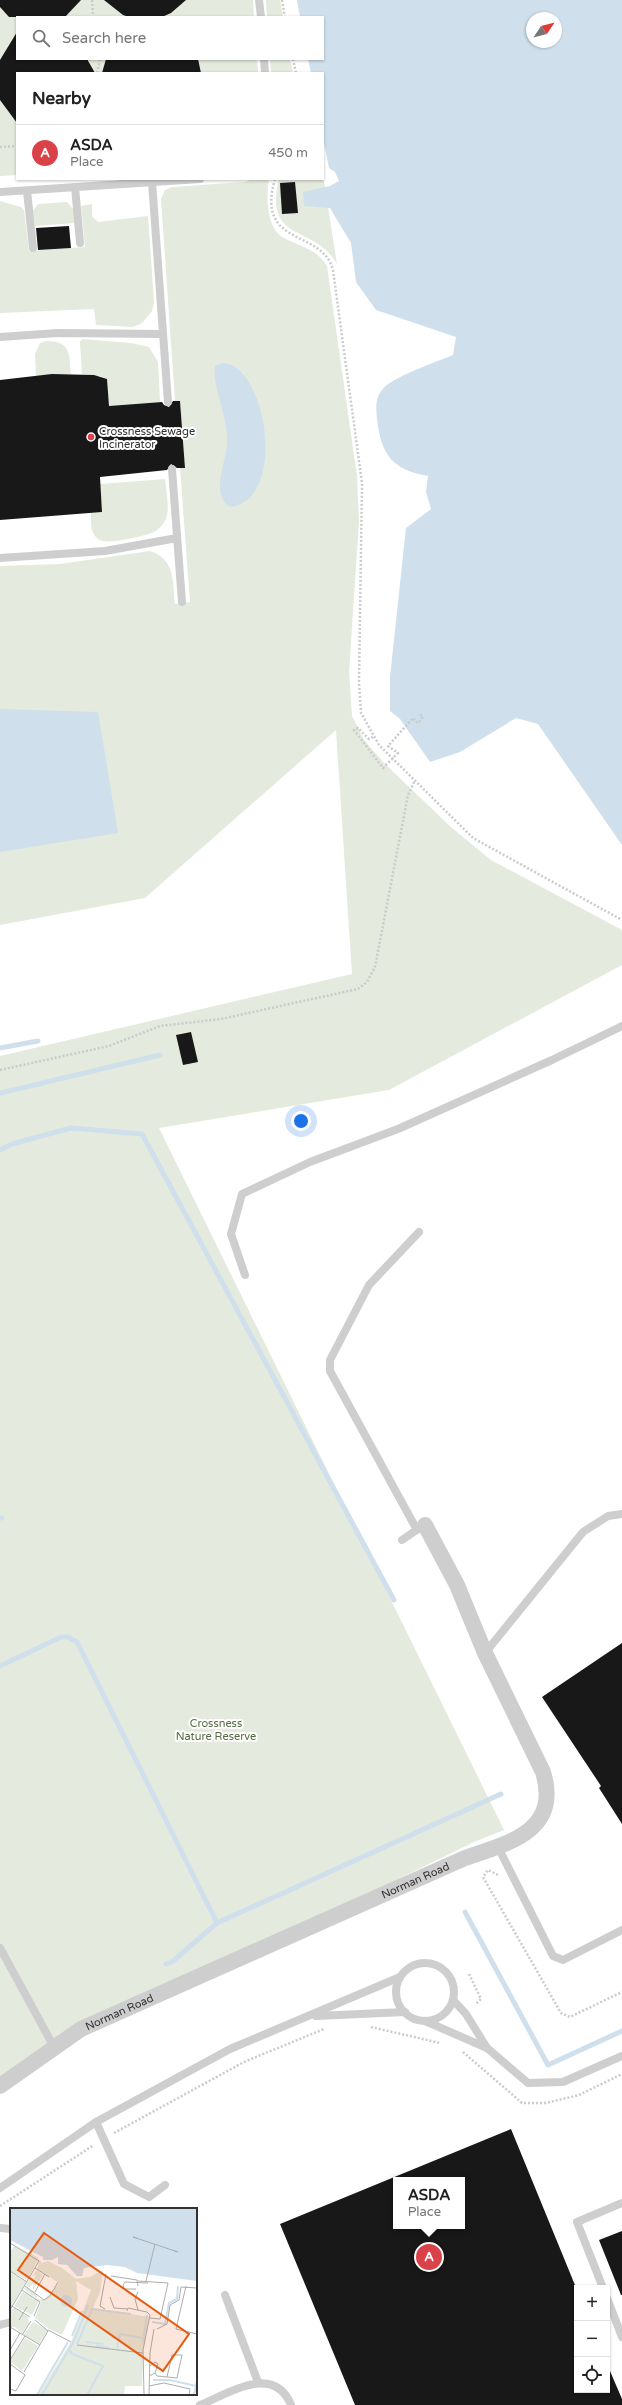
<!DOCTYPE html>
<html lang="en">
<head>
<meta charset="utf-8">
<style>
  :root { --surface:#fff; --page:#f6f6f6; --text:#222; --muted:#767676; --line:#e0e0e0; --accent:#da424a }
  body { margin:0; font-family:"Varela Round",sans-serif; background:var(--page); color:var(--text) }
  .controls { position:absolute; right:12px; bottom:12px; display:grid; overflow:hidden; border-radius:0px; box-shadow:0 1px 3px #0004 }
  .controls button { width:36px; height:36px; display:grid; place-items:center; padding:0; border:0; border-bottom:1px solid var(--line); background:var(--surface); color:var(--text); font:20px sans-serif }
  .compass { position:absolute; left:526px; top:12px; width:36px; height:36px; border-radius:50%; background:var(--surface); box-shadow:0 1px 3px #0004; rotate:55deg }
  .you { position:absolute; left:301px; top:1121px; width:14px; height:14px; margin:-10px; border:3px solid #fff; border-radius:50%; background:#1a73e8; box-shadow:0 0 0 6px #1a73e833 }
  .badge { display:grid; place-items:center; width:26px; height:26px; border-radius:50%; background:var(--accent); color:#fff; font-size:13px; font-weight:700 }
  .pin { position:absolute; translate:-50% -50%; border:2px solid #fff; box-shadow:0 1px 4px #0006 }
  .popup { position:absolute; left:393px; top:2177px; width:72px; height:52px; box-sizing:border-box; display:grid; place-content:center; border-radius:0px; background:var(--surface); filter:drop-shadow(0 1px 3px #0005); font-size:13px; white-space:nowrap; color:var(--muted) }
  .popup b { font-size:15px; color:var(--text) }
  .popup::after { content:''; position:absolute; left:50%; top:100%; margin-left:-8px; border:8px solid transparent; border-top-color:var(--surface) }
  .list { margin:0; padding:0; list-style:none }
  h2 { display:flex; justify-content:space-between; align-items:center; height:52px; margin:0; padding:0 16px; font-size:17px }
  h2 small { font-size:13px; font-weight:400; color:var(--muted) }
  .list li { display:grid; grid-template-columns:26px 1fr auto; gap:12px; align-items:center; box-sizing:border-box; height:56px; padding:0 16px; border-top:1px solid var(--line) }
  .list b { display:block; font-size:15px; white-space:nowrap }
  .list p { margin:0; font-size:13px; white-space:nowrap; color:var(--muted) }
  .list em { font-size:13px; font-style:normal; color:var(--muted) }
  .icon { flex:none; width:22px; height:22px; fill:none; stroke:currentColor; stroke-width:2; stroke-linecap:round; stroke-linejoin:round }
  .map { position:relative; flex:none; width:622px; height:2405px; overflow:hidden }
  .search { position:absolute; background:var(--surface); box-shadow:0 1px 3px #0004; left:16px; top:16px; width:308px; height:44px; display:flex; align-items:center; gap:10px; box-sizing:border-box; padding:0 14px; border-radius:0px; color:var(--muted); font-size:15px }
  .panel { position:absolute; background:var(--surface); box-shadow:0 1px 3px #0004; left:16px; top:72px; width:308px; height:108px; border-radius:0px }
  .map>svg:first-child { display:block }
</style>
</head>
<body>
<div class="map">
<svg width="622" height="2405" viewBox="0 0 622 2405">
  <rect width="100%" height="100%" fill="#fff"/>
  <g fill="#e4eade">
    <path d="M0 0H253L254 17H17V59H257L258 73H17V175L0 176Z"/>
    <path d="M266 0H280L283 17H267Z"/>
    <path d="M270 59H290L293 73H271Z"/>
    <path d="M323 176 337 264C315 224 263 244 279 179H323Z"/>
    <path d="M253 179H269C266 196 266 229 284 238 301 247 317 249 327 266L357 476 359 521 349 672 352 716 364 740 384 763 452 828 491 860 622 930V965L389 1090 159 1128 504 1830 474 1842 54 2047 0 2082V1056L352 974 336 730 145 898 0 925V566L60 564 150 551C176 560 172 580 175 604L190 602 180 468 185 467 180 401H175L161 199 165 190 172 187 245 182Z"/>
    <path d="M0 201 21 207 24 210 29 251 85 247 81 206 92 204V216L98 222 148 216 154 302 152 311 142 323 133 327 96 325 94 309 0 313Z"/>
    <path d="M67 202 74 210 75 223 35 226 33 211 38 204Z"/>
    <path d="M82 339 131 343 149 347 158 362 160 402 109 406 107 379 100 376 82 374 80 342Z"/>
    <path d="M46 341C71 341 69 353 71 374L36 376 35 354 40 343Z"/>
    <path d="M165 479C166 491 170 507 166 519 164 524 159 529 154 532 145 536 105 546 98 539 90 533 91 522 91 513L102 512 100 484Z"/>
  </g>
  <g fill="#cfdfeb" fill-rule="evenodd">
    <path d="M297 0H622V845L538 724 516 718 460 752 430 762 400 719 390 711V677L406 528 431 509 426 492 428 476C392 470 381 454 377 419 376 407 375 399 382 390 391 377 437 362 453 355L456 337 376 310 356 282 351 243 330 208 304 206 303 192 330 186 339 181 335 172 329 168 323 138V73H311L308 59H323V17H300ZM532 18H556V42H532Z"/>
    <path d="M222 363C266 362 289 500 230 507 210 494 226 463 227 444 229 418 212 388 215 366Z"/>
    <path d="M0 709 98 712 118 833 0 852Z"/>
  </g>
  <g fill="none" stroke-linecap="round" stroke-linejoin="round">
    <g stroke="#cfdfeb" stroke-width="5">
      <path d="M0 1048 38 1041"/>
      <path d="M0 1093 160 1055"/>
      <path d="M0 1150 12 1144 71 1128 142 1134 394 1600"/>
      <path d="M0 1518H2"/>
      <path d="M0 1666 61 1637H68L77 1642 217 1923"/>
      <path d="M465 1912 548 2065 622 2031"/>
      <path d="M166 1964 172 1962 217 1923 501 1794"/>
    </g>
  </g>
  <g fill="#181818" fill-rule="evenodd">
    <path d="M0 0H81L65 17H9L0 7Z"/>
    <path d="M104 0H186L171 13 162 17H129L123 15Z"/>
    <path d="M17 32V59H87L95 73H17V123L0 100V60Z"/>
    <path d="M106 59H198L201 73H102Z"/>
    <path d="M295 182 298 213 282 214 280 183Z"/>
    <path d="M69 226 71 248 38 250 36 228Z"/>
    <path d="M52 374 94 375 107 379 109 406 162 402 164 405 169 407 173 401H180L185 468H177L171 464 167 470 100 477 102 512 0 520V380Z"/>
    <path d="M191 1032 198 1062 183 1065 176 1035Z"/>
    <path d="M622 1643V1824L599 1788 601 1786 542 1697Z"/>
    <path d="M511 2129 577 2290V2390H607V2364L622 2399V2405H355L280 2224ZM396 2180H462V2226H396Z"/>
    <path d="M622 2231V2295H621L599 2240Z"/>
  </g>
  <g fill="none" stroke-linecap="round" stroke-linejoin="round">
    <g stroke="#cbcbcb" stroke-width="2.5" stroke-dasharray="2 2" stroke-linecap="butt">
      <path d="M92 0 93 17"/>
      <path d="M282 0 285 17"/>
      <path d="M293 59 296 73"/>
      <path d="M97 73 100 59"/>
      <path d="M0 147 17 146"/>
      <path d="M275 179C255 248 322 228 333 270L362 483 359 682 361 713 379 745 473 838 622 920"/>
      <path d="M295 179V180"/>
      <path d="M373 737 369 739 358 728 354 730 383 768 398 753 388 746 413 718 418 723 423 717 420 714"/>
      <path d="M0 1070 109 1046 160 1026 221 1019 358 989 367 982 375 967 408 795 414 782"/>
      <path d="M498 1875 488 1870 483 1877 561 2013 570 2017 622 1992"/>
      <path d="M469 1974 481 1999 475 2005"/>
      <path d="M371 2027 440 2043"/>
      <path d="M463 2052 522 2103H546L579 2095 622 2074"/>
      <path d="M114 2133 244 2062 324 2029"/>
      <path d="M0 2206 94 2145"/>
    </g>
    <g stroke="#cecece" stroke-width="8">
      <path d="M259 0 261 17"/>
      <path d="M264 59 265 73"/>
      <path d="M152 182 168 402"/>
      <path d="M75 187 80 243"/>
      <path d="M27 191 33 248"/>
      <path d="M0 192 200 179"/>
      <path d="M0 337 58 333 163 334"/>
      <path d="M172 469 182 602"/>
      <path d="M0 558 105 551 177 538"/>
      <path d="M245 1275 231 1234 242 1194 310 1162 398 1129 552 1060 622 1026"/>
      <path d="M417 1530 330 1371V1360L369 1285 419 1232"/>
      <path d="M402 1540 421 1527"/>
      <path d="M485 1653 583 1532 608 1516 622 1514"/>
      <path d="M498 1847 553 1956 563 1960 622 1930"/>
      <path d="M0 1948 54 2047"/>
      <circle cx="425" cy="1992" r="29"/>
      <path d="M453 2000 466 2014 487 2048 528 2083 563 2082 622 2056"/>
      <path d="M316 2016 405 2012"/>
      <path d="M425 2021 487 2048"/>
      <path d="M96 2122 124 2184 149 2197 165 2185"/>
      <path d="M0 2188 96 2122 230 2049 400 1977"/>
      <path d="M0 2228 11 2229"/>
      <path d="M603 2288 577 2222 622 2203"/>
      <path d="M225 2295 258 2382"/>
      <path d="M607 2298 622 2337"/>
      <path d="M0 2325 11 2322"/>
      <path d="M200 2405C230 2393 274 2363 291 2405"/>
    </g>
    <path stroke="#cecece" stroke-width="16" id="s1" d="M0 2086 81 2029 465 1858C509 1843 561 1831 543 1772L485 1653 457 1585 425 1525"/>
  </g>
  <circle fill="#da424a" stroke="#fff" stroke-width="1.5" cx="91" cy="437" r="4"/>
  <g text-anchor="middle" stroke-width="4" stroke-linejoin="round" paint-order="stroke">
    <g font-size="11" fill="#313131" stroke="#fff" text-anchor="start">
      <text x="99" y="435">Crossness Sewage<tspan x="99" dy="13">Incinerator</tspan></text>
    </g>
    <g font-size="11" fill="#546b41" stroke="#fff">
      <text x="216" y="1727">Crossness<tspan x="216" dy="13">Nature Reserve</tspan></text>
    </g>
    <g font-size="11" fill="#313131" stroke="#fff">
      <text dy="4" stroke="none"><textPath href="#s1" startOffset="465">Norman Road</textPath></text>
      <text dy="4" stroke="none"><textPath href="#s1" startOffset="141">Norman Road</textPath></text>
    </g>
  </g>
  <g transform="translate(10 2208)">
    <rect width="187" height="187" fill="#fff"/>
    <path d="M4 38 28 52 17 72 0 63V44ZM6 38 27 49 32 55 38 53 52 60 66 71 80 69 93 62 90 84 83 100 139 109 133 145 132 178H115L114 187H28L61 134 81 82 66 73 68 91 52 127 39 121 25 110 31 94 14 81 15 79 25 84 28 91 34 92 49 75 27 61 29 54ZM27 62 33 67 23 82V76L19 79 16 77 21 69 24 71 26 67 22 68ZM0 64 16 74 2 97 0 96ZM13 84 29 93 22 107 4 98ZM4 100 18 109 19 115 12 125 5 119H0V103ZM23 114 38 122 29 136 14 127ZM15 130 28 138 12 163 0 153Z" fill="#e4eade"/>
    <path d="M0 0H187V73L127 65 115 59 97 57 74 60 72 68H67L57 57 48 56V49L42 52H33V49L0 32ZM50 93a6 6 0 1 1 12 0a6 6 0 1 1-12 0Z" fill="#cfdfeb"/>
    <path fill="none" stroke="#cfdfeb" stroke-width="2" d="M142 114 155 116 159 95 167 91 168 78M62 128 72 103M76 134 93 136M133 135 137 107M67 136 82 101 121 106M86 138 99 140M107 140 110 126 133 130M60 142 62 146 93 158 77 187M143 172H160L186 178M27 187 58 134M32 187 64 133 78 97M184 187 187 173"/>
    <path fill="none" stroke="#adadad" stroke-width="1" d="M127 30 123 29 168 44 163 42M0 35 29 53 0 102M25 60 39 69M0 63 17 74M101 68 127 72 128 78M128 73 158 75 150 111 140 110M136 73 145 36M15 78 34 92 40 88 48 74M176 78 166 121 187 126M126 81H114L113 77 115 74 138 75M12 82 30 94 24 108M25 84 35 66M100 89 104 100 118 101M0 97 20 109M95 101 90 98 96 66M128 102 125 91 128 84M117 103 118 100 137 104 140 107 133 142 134 187M9 112 17 99M0 119 30 137M147 121 157 116 160 97 169 92 171 79 187 80M38 122 61 134M12 127 21 113M67 137 133 145M0 142 10 125M0 152 15 128M0 156 15 167 6 183 0 181M14 164 38 123 25 112M145 165 147 168 167 170 172 147H162L157 169M139 168 145 165 148 156 145 154 140 158M139 178 154 175 180 181 179 187M139 187 140 145 144 121"/>
    <path fill="#e8590c" fill-opacity="0.15" stroke="#e8590c" stroke-width="2" d="M34 25 179 126 153 163 8 62Z"/>
    <rect width="187" height="187" fill="none" stroke="#313131" stroke-width="2"/>
  </g>
</svg>
<div class="controls">
<button>+</button>
<button>−</button>
<button><svg class="icon" aria-label="locate" viewBox="0 0 24 24"><circle cx="12" cy="12" r="6"/><path d="M12 2v4M12 18v4M2 12h4M18 12h4"/></svg></button>
</div>
<svg class="compass" viewBox="-18 -18 36 36"><path d="M0-13l5 13h-10z" fill="#e53935"/><path d="M0 13l5-13h-10z" fill="#767676"/></svg>
<div class="you"></div>
<div class="pin badge" style="left:429px;top:2257px">A</div>
<div class="popup"><b>ASDA</b>Place</div>
<div class="search"><svg class="icon" aria-label="search" viewBox="0 0 24 24"><circle cx="10" cy="10" r="6"/><path d="M15 15l6 6"/></svg>Search here</div>
<section class="panel">
<h2>Nearby<small></small></h2>
<ul class="list">
<li><span class="badge">A</span><div><b>ASDA</b><p>Place</p></div><em>450 m</em></li>
</ul>
</section>
</div>
</body>
</html>
